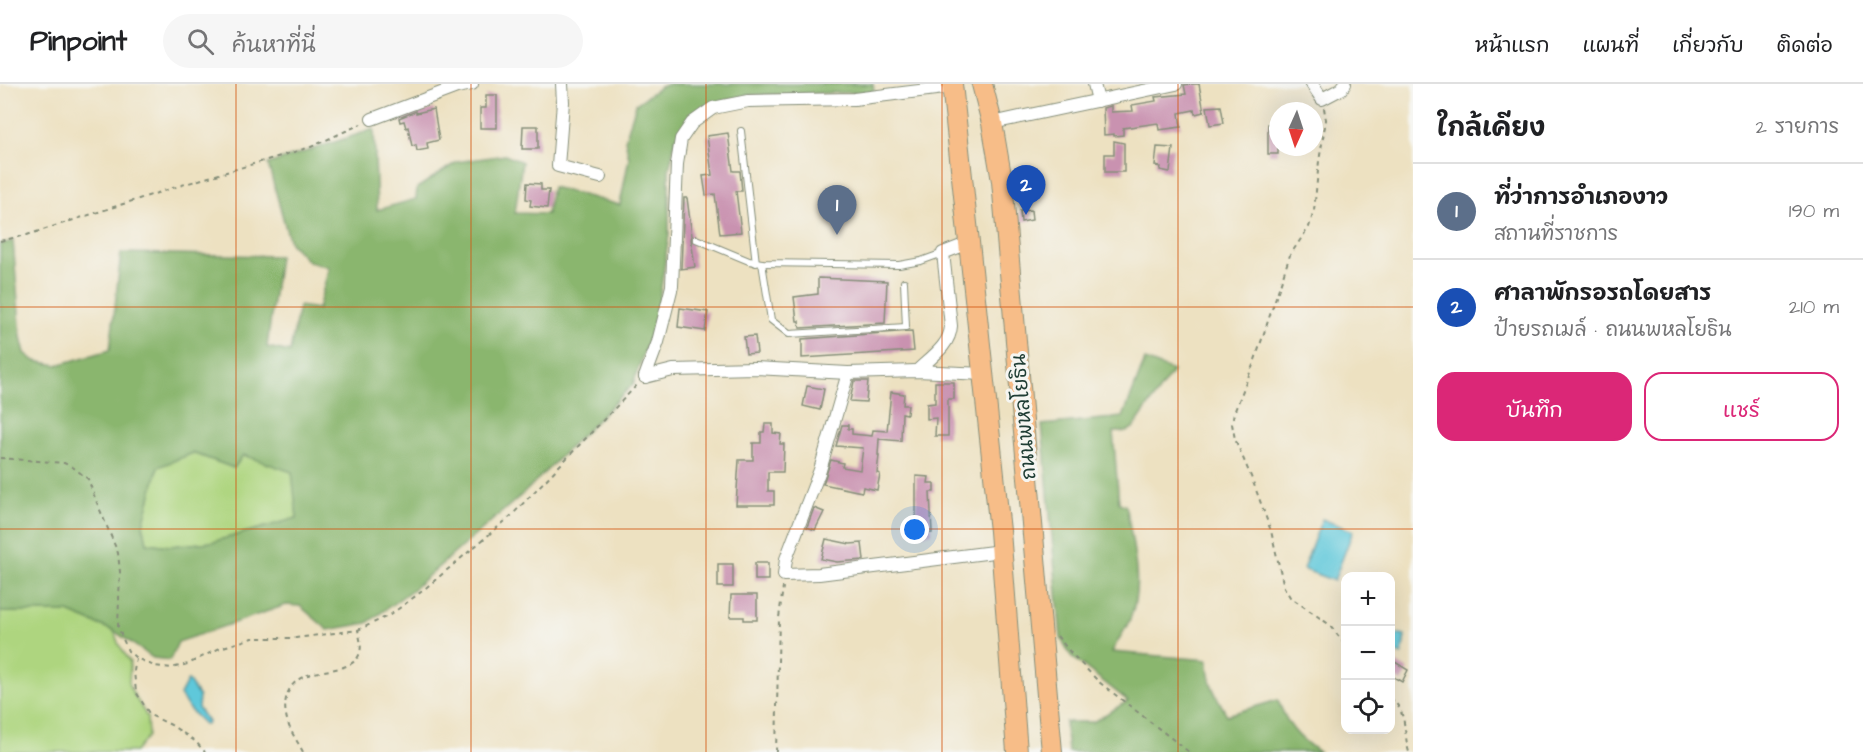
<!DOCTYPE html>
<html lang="th">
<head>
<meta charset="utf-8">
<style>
  :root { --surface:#fff; --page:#f6f6f6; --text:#202124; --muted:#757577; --line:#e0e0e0; --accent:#db2777 }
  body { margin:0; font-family:"Architects Daughter","Playpen Sans Thai",sans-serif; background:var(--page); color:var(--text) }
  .controls { position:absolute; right:18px; bottom:18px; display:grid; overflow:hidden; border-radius:12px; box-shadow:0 6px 24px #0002 }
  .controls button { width:54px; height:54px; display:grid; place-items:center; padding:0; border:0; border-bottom:2px solid var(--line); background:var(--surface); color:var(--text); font:30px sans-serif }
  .compass { position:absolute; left:1269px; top:18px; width:54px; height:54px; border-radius:50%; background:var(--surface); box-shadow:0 6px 24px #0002; rotate:183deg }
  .you { position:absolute; left:915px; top:446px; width:21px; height:21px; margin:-15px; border:4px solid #fff; border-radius:50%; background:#1a73e8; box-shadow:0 0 0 9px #1a73e833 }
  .badge { display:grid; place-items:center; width:39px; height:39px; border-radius:50%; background:var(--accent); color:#fff; font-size:20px; font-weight:700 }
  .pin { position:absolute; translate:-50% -50px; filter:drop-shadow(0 2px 3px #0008) }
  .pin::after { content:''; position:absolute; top:32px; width:21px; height:18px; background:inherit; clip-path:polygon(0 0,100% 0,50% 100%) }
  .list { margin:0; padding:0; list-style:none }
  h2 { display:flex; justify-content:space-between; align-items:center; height:78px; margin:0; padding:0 24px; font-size:26px }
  h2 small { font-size:20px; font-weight:400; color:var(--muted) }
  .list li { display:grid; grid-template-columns:39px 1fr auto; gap:18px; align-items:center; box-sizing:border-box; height:96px; padding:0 24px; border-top:2px solid var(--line) }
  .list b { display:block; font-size:22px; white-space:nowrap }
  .list p { margin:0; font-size:20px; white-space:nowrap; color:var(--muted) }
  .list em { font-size:20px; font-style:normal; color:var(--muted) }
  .actions { display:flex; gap:12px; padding:18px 24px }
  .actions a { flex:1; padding:14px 0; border:2px solid var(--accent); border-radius:18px; text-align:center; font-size:21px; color:var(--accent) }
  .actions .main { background:var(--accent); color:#fff }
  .icon { flex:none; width:33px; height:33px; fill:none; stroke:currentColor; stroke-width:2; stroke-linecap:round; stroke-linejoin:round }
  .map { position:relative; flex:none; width:1413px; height:668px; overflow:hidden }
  header { display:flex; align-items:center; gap:36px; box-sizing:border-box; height:84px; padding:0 30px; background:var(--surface); border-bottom:2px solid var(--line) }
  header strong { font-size:28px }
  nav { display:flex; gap:33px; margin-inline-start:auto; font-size:21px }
  .search { width:420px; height:54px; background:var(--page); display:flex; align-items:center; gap:15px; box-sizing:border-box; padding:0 21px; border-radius:33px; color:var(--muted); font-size:22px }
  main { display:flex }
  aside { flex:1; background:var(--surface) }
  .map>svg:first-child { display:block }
</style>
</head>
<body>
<header>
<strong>Pinpoint</strong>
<div class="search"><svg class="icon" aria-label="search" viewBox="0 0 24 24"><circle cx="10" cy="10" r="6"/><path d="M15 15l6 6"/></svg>ค้นหาที่นี่</div>
<nav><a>หน้าแรก</a><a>แผนที่</a><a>เกี่ยวกับ</a><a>ติดต่อ</a></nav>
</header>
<main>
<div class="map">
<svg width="1413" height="668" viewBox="0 0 1413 668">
  <rect width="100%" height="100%" fill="#f6f6f2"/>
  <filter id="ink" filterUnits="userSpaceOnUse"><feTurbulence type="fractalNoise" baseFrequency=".0167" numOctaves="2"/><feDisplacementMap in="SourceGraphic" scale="12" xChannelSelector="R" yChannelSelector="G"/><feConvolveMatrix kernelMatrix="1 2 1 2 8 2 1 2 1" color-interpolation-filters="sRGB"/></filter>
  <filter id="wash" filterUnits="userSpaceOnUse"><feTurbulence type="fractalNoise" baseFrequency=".008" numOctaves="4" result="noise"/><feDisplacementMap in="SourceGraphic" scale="24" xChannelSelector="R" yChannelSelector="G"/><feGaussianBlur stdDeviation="1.35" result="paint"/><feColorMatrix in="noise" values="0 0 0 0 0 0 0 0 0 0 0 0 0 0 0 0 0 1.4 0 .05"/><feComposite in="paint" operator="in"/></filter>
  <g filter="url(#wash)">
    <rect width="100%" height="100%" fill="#ede1c1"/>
    <g fill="#aed57f" stroke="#66895a" stroke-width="1.5">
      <path d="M193 369 234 384 243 371 293 388 297 434 212 458 170 462 147 459 143 441 158 383Z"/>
      <path d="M0 528H68L114 547 119 561 130 578 129 602 147 633 148 652 135 668H0Z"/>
    </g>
    <g fill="#8ab66e" stroke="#547a51" stroke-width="1.5" fill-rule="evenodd">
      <path d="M670 0H873L874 8 747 11 712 20 676 53 669 86V151L657 230 633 300 525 408 413 505 367 539 328 546 300 522 286 521 178 558 170 576 153 574 114 547 68 528H0V160L13 157 21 253 25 269 35 277 57 281 110 266 121 169 279 172 267 263 290 268 299 222 318 225 329 183 308 177 290 159 268 80 374 45 377 126 416 115 417 104 457 78 505 71 522 78 515 129 547 130 552 103 620 121 629 74 625 56 636 20 660 3ZM193 369 234 384 243 371 292 388 297 434 212 458 170 462 147 459 143 441 158 383Z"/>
      <path d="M1145 276 1173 287 1133 344 1126 348H1113L1119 419 1125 421 1127 425C1132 461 1144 501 1130 535 1125 547 1117 557 1112 568L1208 576C1207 598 1216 612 1227 631L1278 616C1287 641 1297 653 1319 668H1068L1065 638H1093L1128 617 1071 572 1061 554 1042 341 1123 333Z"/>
    </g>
    <g fill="#5fc8da" stroke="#3f8287" stroke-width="1.5">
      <path d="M1322 435 1353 447 1334 497 1303 485Z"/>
      <path d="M1391 549 1405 552 1402 570 1391 568Z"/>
      <path d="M188 596 199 613 198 624 208 638 205 641 189 625 180 611Z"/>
    </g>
    <g id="blocks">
      <g fill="#c992b0">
        <path d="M1191 0H1199L1204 28 1195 30 1194 26 1179 29 1181 43 1159 46 1158 39 1123 44V51L1114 52V50L1104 51 1103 24 1111 22V28L1133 27 1132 21 1156 17 1155 13 1186 10 1184 1Z"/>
        <path d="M486 11H497V44H480V24H486Z"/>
        <path d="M1221 22 1224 39 1210 41 1207 23Z"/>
        <path d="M434 25 439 56 427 59 428 65 417 67 416 61 412 62 408 43 406 44 404 37 400 38 399 34 416 27V29Z"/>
        <rect x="1268" y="40" width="10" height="30"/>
        <path d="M523 42H538V65H522Z"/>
        <path d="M728 49 733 87H740L742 107H736L741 148 720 150 715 110 706 111 703 92 712 91 707 52Z"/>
        <path d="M1114 57 1124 59V88H1105V70H1114Z"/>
        <path d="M1157 63 1173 64 1170 88 1160 86 1161 83 1155 82Z"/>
        <path d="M527 99 541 100V106H549L547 124 530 122 531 116 526 115Z"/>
        <path d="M684 114H687L692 152 691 155 695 183 681 185Z"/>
        <path d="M1031 126 1032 136 1021 138 1020 127Z"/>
        <path d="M818 194 887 197 885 239 800 244 799 237H797L794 213 818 210Z"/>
        <path d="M680 224 708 228 705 247 678 243Z"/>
        <path d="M912 247 914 267 802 274V255Z"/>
        <path d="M755 252 757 269 746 270 744 253Z"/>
        <path d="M854 297H868L866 318 850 317Z"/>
        <path d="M935 298H954V315H948V352H935L936 334 927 335V320L935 319Z"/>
        <path d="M807 302 824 305 820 326 803 322Z"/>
        <path d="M891 308 904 310 903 321H908L907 330 902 329 901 357 879 355 878 371H879L877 389 880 390 877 406 863 403 862 408 823 400 831 376 843 379 842 383 860 386 863 364 836 362 842 341H848V345H852V350L872 352 873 346 887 347Z"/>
        <path d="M765 340H773V349L781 350 780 360H784L783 388H768V407H774V421H736L739 376H753V359H761V348H764Z"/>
        <path d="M916 392 929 393 928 399H934V408H930L932 449 922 450 921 442 916 443Z"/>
        <path d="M814 424 824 428 815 446 807 443Z"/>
        <path d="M826 455 850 460 862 459 864 476 837 478 821 475Z"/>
        <rect x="755" y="479" width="13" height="17"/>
        <rect x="718" y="480" width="15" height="23"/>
        <path d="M731 511H757V536H744V533H730Z"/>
        <path d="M1395 578 1408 586 1402 598 1390 591V586Z"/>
      </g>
    </g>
  </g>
  <g filter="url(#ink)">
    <use href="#blocks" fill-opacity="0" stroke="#868f7a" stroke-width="1.5"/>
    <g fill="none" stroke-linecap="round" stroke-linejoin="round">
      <g stroke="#868f7a" stroke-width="8">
        <g id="service">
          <path d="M741 47 756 179"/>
          <path d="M696 155 749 177 762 179 899 181 921 177 943 169"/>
          <path d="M762 179 771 236 789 250 906 243 904 198"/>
        </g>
      </g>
      <g stroke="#868f7a" stroke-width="14">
        <g id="minor">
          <path d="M562 0 563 18 558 82 600 93"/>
          <path d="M1094 0 1098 17"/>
          <path d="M1312 0 1322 15 1341 5 1345 0"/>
          <path d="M372 35 457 3 472 0"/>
          <path d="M992 39 1176 0"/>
          <path d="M917 287C930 274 950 262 951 242L943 169 969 159"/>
          <path d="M848 289 820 386 786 475 784 491 819 490 1001 467"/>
          <path d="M645 293 658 258 672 202 677 80 681 55 692 39 713 24 748 17 854 15 952 3"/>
          <path d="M645 293 673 286 755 284 848 289 917 287 984 290"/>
        </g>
      </g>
      <g stroke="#868f7a" stroke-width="22">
        <g id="trunk">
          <path d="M952 0 1000 447 1017 668"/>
          <path d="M982 0 992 39 1002 97 1052 668"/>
        </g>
      </g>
      <g stroke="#868f7a" stroke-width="2" stroke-dasharray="4.5 4.5" stroke-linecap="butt">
        <path d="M1324 24 1326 36 1319 77 1314 127 1309 143 1290 171 1255 276 1234 329 1232 340 1235 355 1252 395 1271 447 1284 503 1290 513 1330 541 1346 562"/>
        <path d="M0 157 27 151 182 101 311 63 361 40"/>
        <path d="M0 374 64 379 74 384 88 395 95 414 118 469 120 488 118 543 128 567 136 574 154 582 171 584 188 580 220 564 253 554H296L358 546 390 531 421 508 511 432 638 300"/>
        <path d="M1057 552 1071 569 1099 598 1189 668"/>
        <path d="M136 574 134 587 136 608 150 631 171 641 195 657 205 668"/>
        <path d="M1390 614C1408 627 1403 649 1409 668"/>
        <path d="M303 668C298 658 291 649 288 639 285 630 284 619 287 611 298 578 345 594 358 573 363 565 360 555 358 546"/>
        <path d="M776 668 779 534 783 503"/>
      </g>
      <use href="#service" stroke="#fff" stroke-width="6"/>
      <use href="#minor" stroke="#fff" stroke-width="12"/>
      <use href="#trunk" stroke="#f7bd88" stroke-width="20"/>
    </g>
  </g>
  <path fill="none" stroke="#d45610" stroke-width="1.5" stroke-opacity="0.55" d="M236 0V668M471 0V668M706 0V668M942 0V668M1178 0V668M0 223H1413M0 445H1413"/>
  <g text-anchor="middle" stroke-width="6" stroke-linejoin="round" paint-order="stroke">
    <g font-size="20" fill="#1f3d34" stroke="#f6f6f2">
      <text transform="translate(1023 333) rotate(-95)" y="7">ถนนพหลโยธิน</text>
    </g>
  </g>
</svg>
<div class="controls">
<button>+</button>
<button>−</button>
<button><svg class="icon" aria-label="locate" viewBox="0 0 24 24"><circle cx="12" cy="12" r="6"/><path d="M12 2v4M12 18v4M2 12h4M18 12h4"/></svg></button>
</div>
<svg class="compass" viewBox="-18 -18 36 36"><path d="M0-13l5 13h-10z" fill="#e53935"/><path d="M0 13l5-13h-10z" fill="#757577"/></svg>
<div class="you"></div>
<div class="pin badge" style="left:837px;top:151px;background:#5c6f8a">1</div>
<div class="pin badge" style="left:1026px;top:131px;background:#1a4fb4">2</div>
</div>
<aside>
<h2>ใกล้เคียง<small>2 รายการ</small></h2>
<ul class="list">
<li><span class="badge" style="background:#5c6f8a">1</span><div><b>ที่ว่าการอำเภองาว</b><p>สถานที่ราชการ</p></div><em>190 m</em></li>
<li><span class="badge" style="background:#1a4fb4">2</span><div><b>ศาลาพักรอรถโดยสาร</b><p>ป้ายรถเมล์ · ถนนพหลโยธิน</p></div><em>210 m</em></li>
</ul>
<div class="actions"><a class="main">บันทึก</a><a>แชร์</a></div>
</aside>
</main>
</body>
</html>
